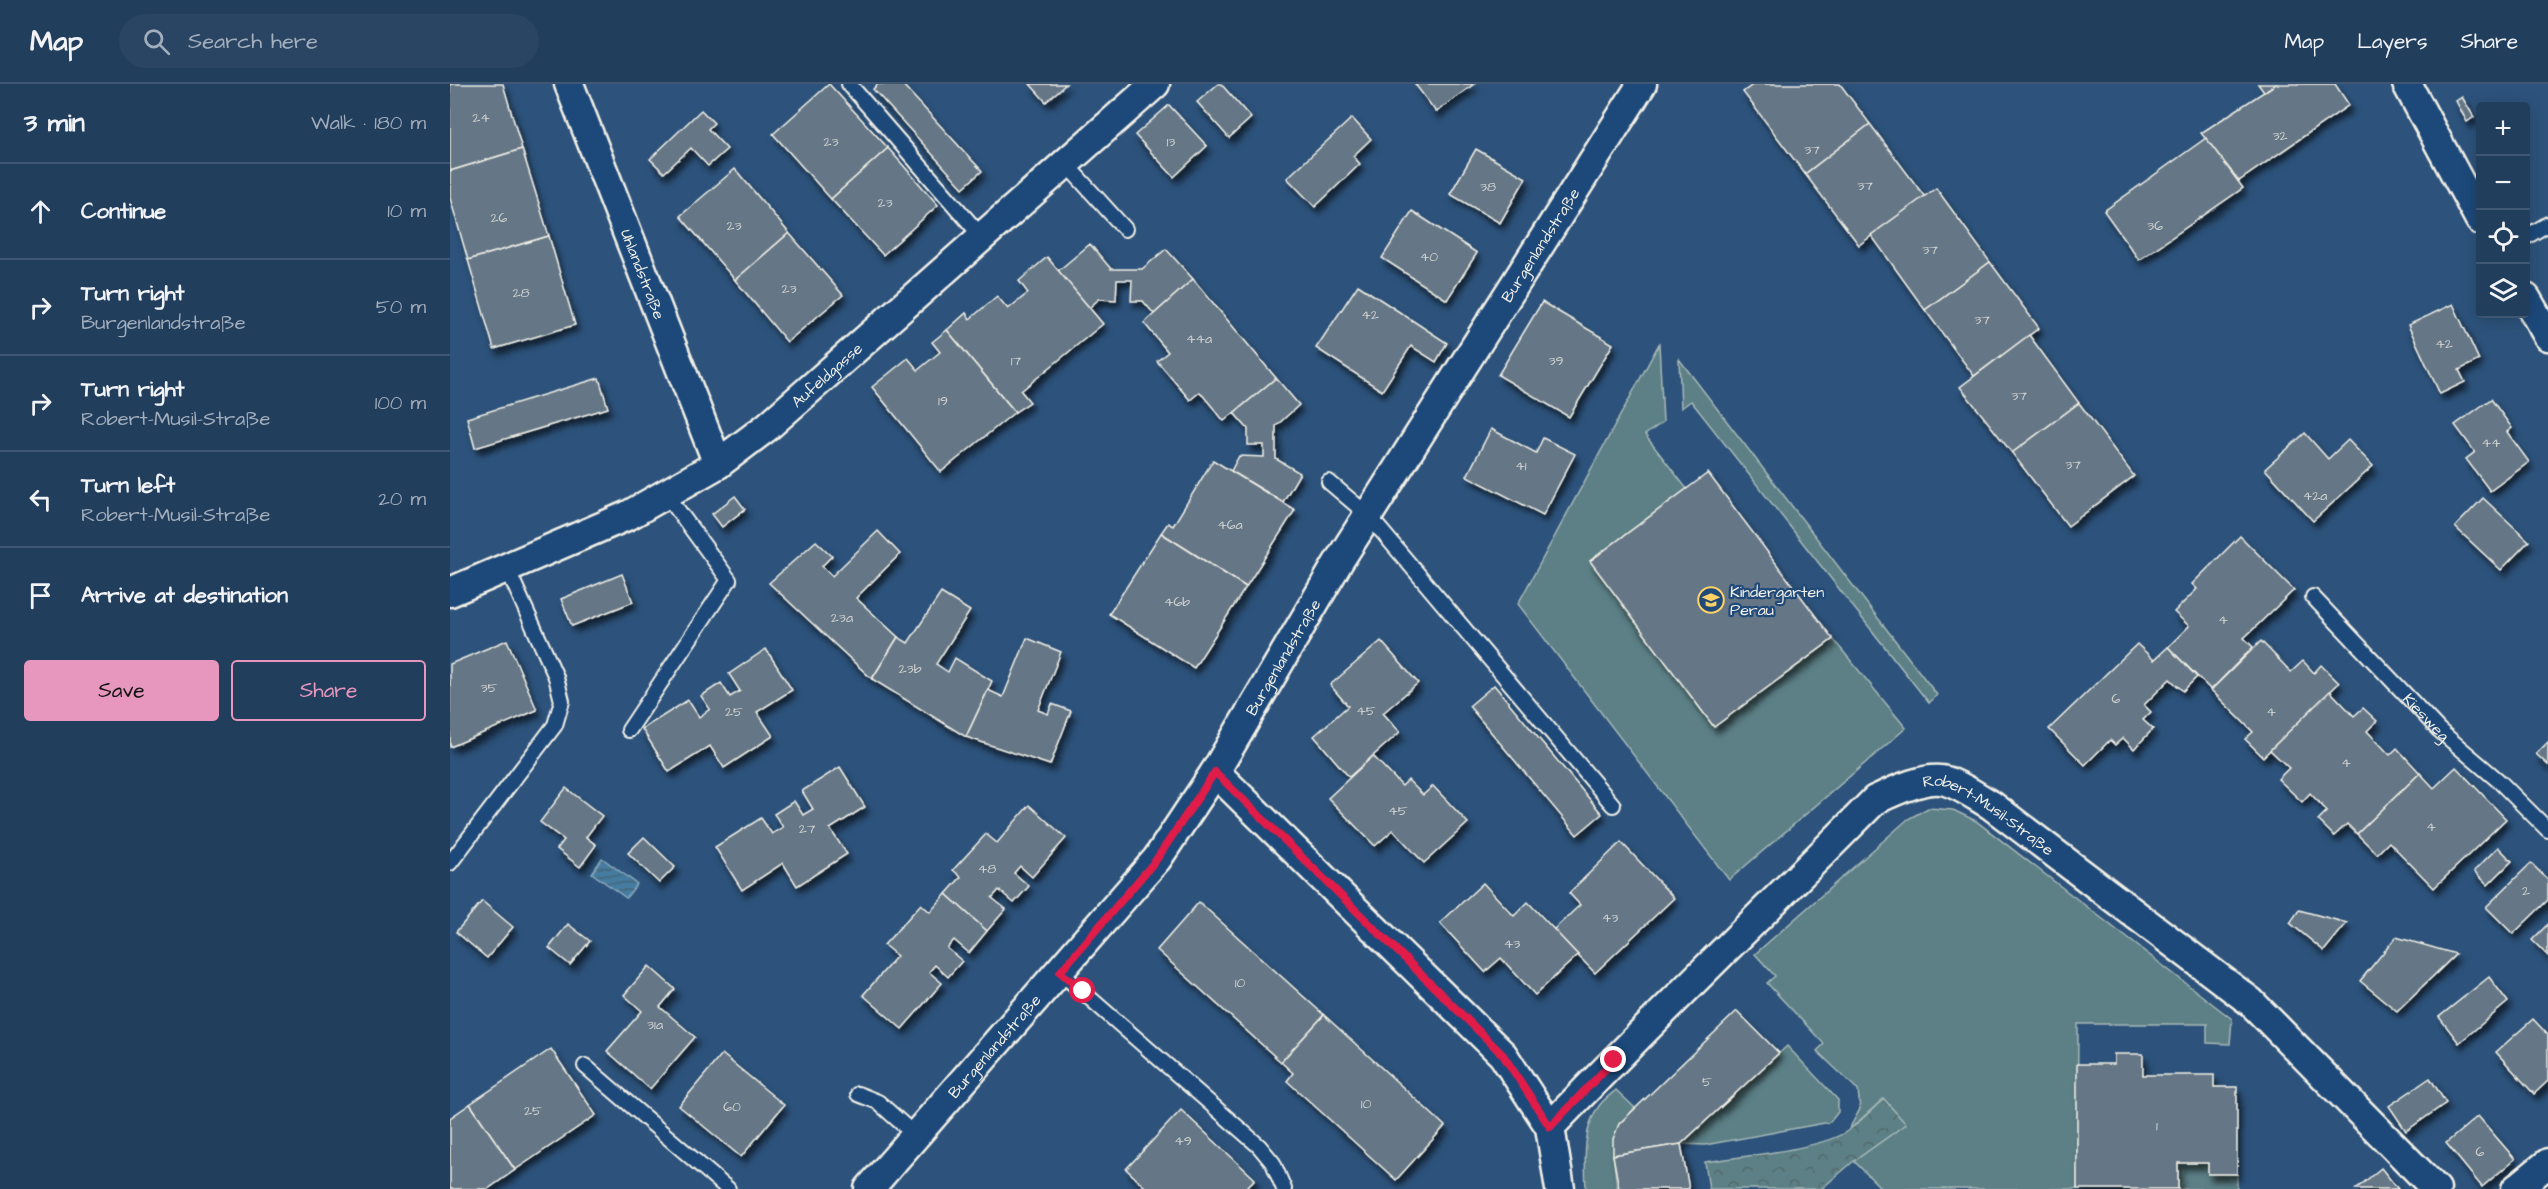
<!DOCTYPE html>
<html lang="en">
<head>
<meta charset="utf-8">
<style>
  :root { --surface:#223e5d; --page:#2a4563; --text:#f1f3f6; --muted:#a2aebc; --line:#3f5772; --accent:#e797bd }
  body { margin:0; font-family:"Architects Daughter",sans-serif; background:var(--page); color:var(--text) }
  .controls { position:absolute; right:18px; top:18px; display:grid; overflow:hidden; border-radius:6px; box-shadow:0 3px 15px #0003 }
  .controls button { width:54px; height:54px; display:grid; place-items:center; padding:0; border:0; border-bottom:2px solid var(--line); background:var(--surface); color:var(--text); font:30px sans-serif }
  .stop { position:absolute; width:18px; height:18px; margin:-14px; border:4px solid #e11d48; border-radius:50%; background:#fff }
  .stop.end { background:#e11d48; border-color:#fff; box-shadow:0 2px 6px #0008 }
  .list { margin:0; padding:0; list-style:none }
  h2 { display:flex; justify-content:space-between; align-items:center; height:78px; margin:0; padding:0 24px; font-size:26px }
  h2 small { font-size:20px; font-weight:400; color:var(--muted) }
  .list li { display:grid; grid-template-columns:39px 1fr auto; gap:18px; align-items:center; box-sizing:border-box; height:96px; padding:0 24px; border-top:2px solid var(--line) }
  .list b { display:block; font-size:22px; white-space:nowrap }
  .list p { margin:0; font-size:20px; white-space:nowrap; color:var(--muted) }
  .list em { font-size:20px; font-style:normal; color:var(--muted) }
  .actions { display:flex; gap:12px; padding:18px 24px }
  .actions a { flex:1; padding:14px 0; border:2px solid var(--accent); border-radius:6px; text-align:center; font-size:21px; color:var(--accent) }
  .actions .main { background:var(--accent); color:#111 }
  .icon { flex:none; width:33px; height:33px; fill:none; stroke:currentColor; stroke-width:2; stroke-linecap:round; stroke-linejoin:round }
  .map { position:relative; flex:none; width:2098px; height:1105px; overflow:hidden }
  header { display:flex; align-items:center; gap:36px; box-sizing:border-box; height:84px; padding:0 30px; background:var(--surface); border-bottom:2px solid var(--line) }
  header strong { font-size:28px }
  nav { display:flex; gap:33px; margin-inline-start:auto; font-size:21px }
  .search { width:420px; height:54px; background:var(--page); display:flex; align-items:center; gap:15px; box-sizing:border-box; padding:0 21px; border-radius:33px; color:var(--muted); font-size:22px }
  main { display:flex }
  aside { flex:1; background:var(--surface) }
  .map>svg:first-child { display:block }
</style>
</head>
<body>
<header>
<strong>Map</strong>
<div class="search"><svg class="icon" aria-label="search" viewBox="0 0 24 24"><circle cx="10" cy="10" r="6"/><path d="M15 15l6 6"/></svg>Search here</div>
<nav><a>Map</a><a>Layers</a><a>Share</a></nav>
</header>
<main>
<aside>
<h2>3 min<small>Walk · 180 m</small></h2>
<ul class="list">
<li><svg class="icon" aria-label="ahead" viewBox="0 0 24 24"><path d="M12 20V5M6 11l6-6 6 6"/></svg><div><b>Continue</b></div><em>10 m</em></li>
<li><svg class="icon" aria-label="right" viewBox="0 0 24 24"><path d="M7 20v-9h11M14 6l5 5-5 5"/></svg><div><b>Turn right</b><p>Burgenlandstraße</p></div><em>50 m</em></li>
<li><svg class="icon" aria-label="right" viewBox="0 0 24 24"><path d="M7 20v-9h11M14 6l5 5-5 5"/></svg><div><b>Turn right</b><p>Robert-Musil-Straße</p></div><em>100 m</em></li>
<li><svg class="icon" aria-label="left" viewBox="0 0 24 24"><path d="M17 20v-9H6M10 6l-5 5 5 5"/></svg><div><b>Turn left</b><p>Robert-Musil-Straße</p></div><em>20 m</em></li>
<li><svg class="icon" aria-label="arrive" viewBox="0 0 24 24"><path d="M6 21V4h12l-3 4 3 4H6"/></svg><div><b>Arrive at destination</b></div></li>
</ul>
<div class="actions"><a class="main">Save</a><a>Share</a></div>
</aside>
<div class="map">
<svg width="2098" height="1105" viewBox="0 0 2098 1105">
  <defs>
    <pattern id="park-crowns" width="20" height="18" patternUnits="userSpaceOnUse" patternTransform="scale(1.5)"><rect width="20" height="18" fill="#5b8086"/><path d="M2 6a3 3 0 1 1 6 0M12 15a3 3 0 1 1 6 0" fill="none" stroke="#536769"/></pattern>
    <pattern id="water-rules" width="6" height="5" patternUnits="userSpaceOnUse" patternTransform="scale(1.5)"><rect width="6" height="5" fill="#447ba0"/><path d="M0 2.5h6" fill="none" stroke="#466478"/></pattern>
    <filter id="shadow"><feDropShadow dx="3.5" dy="6" stdDeviation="3" flood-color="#0009"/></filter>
  </defs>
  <rect width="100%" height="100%" fill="#2d537c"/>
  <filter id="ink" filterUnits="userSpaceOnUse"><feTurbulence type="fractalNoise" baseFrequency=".0167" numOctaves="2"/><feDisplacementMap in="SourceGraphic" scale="12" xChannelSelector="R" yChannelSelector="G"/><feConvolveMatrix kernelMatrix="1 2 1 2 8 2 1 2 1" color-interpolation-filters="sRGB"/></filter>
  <g filter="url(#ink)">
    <g fill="#5b8086" stroke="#a8b8b7" stroke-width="1.5">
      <path d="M1209 260 1213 338 1195 351 1237 405 1140 477 1264 643 1383 555 1456 644 1279 796 1068 520Z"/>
      <path d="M1229 275 1487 611 1479 619 1241 317 1231 324Z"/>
      <path d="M1478 724 1503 726 1526 737 1782 935 1780 960 1757 959V940H1628L1627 1105H1432L1404 1077 1455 1040 1433 1015 1398 1047 1410 1025 1408 1006 1367 967 1374 960 1317 899 1325 892 1305 870 1458 735Z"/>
      <path d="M1337 962 1388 1016V1028L1380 1038 1255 1061 1231 1060Z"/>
      <path d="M1166 1006 1185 1024 1169 1040 1163 1071 1167 1105H1136C1135 1080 1132 1044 1149 1022 1153 1016 1160 1011 1166 1006Z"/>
      <path d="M1728 1079H1758V1090H1787V1105H1728Z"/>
    </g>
    <path fill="url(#park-crowns)" stroke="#a8b8b7" stroke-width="1.5" d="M1434 1015 1456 1040 1404 1077 1371 1105H1259L1255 1078C1291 1072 1371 1066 1399 1046 1411 1037 1422 1025 1434 1015Z"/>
    <path fill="url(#water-rules)" stroke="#8aaabd" stroke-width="1.5" d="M152 774 187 800 176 814 142 789Z"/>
    <g fill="#657786" stroke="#f4f1e8" stroke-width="1.5" filter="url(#shadow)">
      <path d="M0 0H53L72 65 0 87Z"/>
      <path d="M379 0 438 64 381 115 323 50Z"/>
      <path d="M428 0H452L532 87 513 104 423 5Z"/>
      <path d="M580 0H616L596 18Z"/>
      <path d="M768 0H771L801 34 779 54 747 18Z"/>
      <path d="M965 0H1024L986 28Z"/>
      <path d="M1304 0H1390L1420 40 1355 90 1293 8Z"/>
      <path d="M1808 0H1826L1814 8Z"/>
      <path d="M1826 0H1885L1899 21 1789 97 1751 49Z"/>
      <path d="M2012 13 2024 33 2017 38 2006 17Z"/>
      <path d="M719 21 757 62 724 93 685 51Z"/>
      <path d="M251 26 264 39 258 45 277 65 258 82 241 64 214 89 200 75Z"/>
      <path d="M902 34 921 55 903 72 910 80 865 123 837 94Z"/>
      <path d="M1420 40 1475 113 1409 161 1355 90Z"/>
      <path d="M1756 54 1793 104 1689 176 1654 127Z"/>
      <path d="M438 64 488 121 433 171 381 115Z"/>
      <path d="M72 65 99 152 18 176 0 114V87Z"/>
      <path d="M1026 65 1076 94 1050 139 1000 110Z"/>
      <path d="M285 85 339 149 285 196 230 132Z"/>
      <path d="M1486 104 1540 178 1475 226 1421 151Z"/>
      <path d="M962 127 1027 169 997 216 932 174Z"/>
      <path d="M339 149 393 211 337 258 285 196Z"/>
      <path d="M99 152 125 241 44 265 18 176Z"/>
      <path d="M640 160 661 185H692L716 165 743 195 704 230 693 217H681L682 196H667L666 216 649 215 639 224 608 187Z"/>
      <path d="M597 173 653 240 571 307 580 318 565 328 497 246 516 229 520 235 547 212 558 225 578 209 569 197Z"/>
      <path d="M1540 178 1589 244 1524 292 1475 226Z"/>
      <path d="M743 195 826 294 774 337 750 308 740 316 707 277 718 268 694 239Z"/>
      <path d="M908 201 997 259 986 278 961 262 932 307 866 264Z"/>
      <path d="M1092 218 1163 260 1119 333 1048 291Z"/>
      <path d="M2003 220 2029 276 2009 286 2015 298 1990 310 1958 241Z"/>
      <path d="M497 246 565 328 491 388 422 303 458 274 468 286 490 268 482 258Z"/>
      <path d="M1579 251 1629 319 1562 369 1510 303Z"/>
      <path d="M149 294 158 324 25 364 17 334Z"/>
      <path d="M826 294 849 321 826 342V375L850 389 833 418 781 387 789 372 814 373V361H798V345L784 329Z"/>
      <path d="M2041 315 2062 344 2057 348 2079 378 2040 407 2016 375 2025 368 2005 341Z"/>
      <path d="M1629 319 1684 392 1618 442 1562 369Z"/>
      <path d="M1041 345 1086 369 1093 354 1125 370 1093 431 1017 392Z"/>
      <path d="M1855 349 1878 375 1898 356 1923 382 1863 437 1815 385Z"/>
      <path d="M763 376 845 426 796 503 711 449 718 439 723 442Z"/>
      <path d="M1258 389 1383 555 1264 643 1140 477Z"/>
      <path d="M285 412 295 425 272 443 262 430Z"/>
      <path d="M2033 414 2079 457 2051 486 2005 443Z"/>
      <path d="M428 447 450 470 406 514 448 553 422 595 319 499 366 457 382 472 372 482 382 492Z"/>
      <path d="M711 449 796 503 744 584 659 530Z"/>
      <path d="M1790 452 1844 506 1794 554 1803 563 1761 606 1718 563 1739 542 1724 528 1747 505 1742 500Z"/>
      <path d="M172 490 183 518 122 542 111 515Z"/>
      <path d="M491 509 520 527 486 580 498 588 505 574 542 597 516 653 422 595 448 553 458 559Z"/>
      <path d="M577 554 611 568 588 626 598 630 602 620 621 627 600 681 516 653 538 606 553 613Z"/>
      <path d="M57 556 87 626 0 663V580Z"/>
      <path d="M931 557 968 599 933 629 950 648 899 693 864 652 898 622 880 601Z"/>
      <path d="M1811 557 1841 588 1853 577 1864 589 1871 581 1889 599 1813 673 1795 655 1803 648 1761 606Z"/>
      <path d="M1687 560 1704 576 1718 563 1747 593 1733 607 1720 595 1694 621 1701 628 1693 636 1703 645 1684 665 1673 654 1665 661 1660 656 1635 681 1599 645Z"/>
      <path d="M316 565 342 606 307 628 323 652 274 684 260 662 219 688 192 645 238 616 249 633 260 625 251 612 271 599 280 613 290 607 279 590Z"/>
      <path d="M1044 601 1152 730 1127 751 1019 622Z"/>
      <path d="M1880 607 1904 632 1913 624 1927 637 1917 647 1940 671 1947 664 1970 689 1907 750 1897 740 1884 752 1868 736 1877 727 1860 709 1852 718 1828 695 1839 684 1820 666Z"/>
      <path d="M2098 658V681L2086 670Z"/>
      <path d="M923 672 952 702 958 696 973 711 983 702 1018 739 974 779 943 746 925 762 878 714Z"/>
      <path d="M390 683 415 723 380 745 397 770 347 802 333 779 292 806 265 763 311 734 322 750 333 743 324 730 344 717 353 731 363 725 352 707Z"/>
      <path d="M2006 683 2056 735 1984 804 1939 758 1927 770 1907 750 1970 689 1984 704Z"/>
      <path d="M116 704 152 732 136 753 146 761 130 783 107 765 114 756 90 738Z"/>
      <path d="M579 721 616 754 582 793 570 782 564 789 579 802 564 819 549 806 542 814 556 825 537 847 496 810 511 793 503 786 536 750 547 759Z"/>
      <path d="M194 753 225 783 209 799 178 769Z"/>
      <path d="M1171 758 1224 814 1145 889 1103 846 1130 821 1119 809Z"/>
      <path d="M2048 763 2062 777 2038 801 2024 787Z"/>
      <path d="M2081 779 2098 796V816L2063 850 2036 823Z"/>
      <path d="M1033 799 1064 832 1078 818 1128 871 1085 911 1051 874 1035 888 990 839Z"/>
      <path d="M496 810 537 847 519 869 504 856 497 864 512 877 498 893 485 881 479 888 492 899 452 945 413 911 447 872 434 861 471 820 480 828Z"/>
      <path d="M32 817 63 843 37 874 6 848Z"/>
      <path d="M749 818 874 931 831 978 707 866Z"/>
      <path d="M1849 826 1897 839 1874 867 1840 839Z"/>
      <path d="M118 840 140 857 120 881 99 864Z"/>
      <path d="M2098 840V872L2082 856Z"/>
      <path d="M1946 853 2006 870 1947 927 1910 897Z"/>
      <path d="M199 882 225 905 210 923 245 953 200 1005 157 967 192 927 174 911Z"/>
      <path d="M2039 893 2058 918 2009 959 1989 933Z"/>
      <path d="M1287 927 1329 969 1231 1060 1163 1071V1055L1169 1040Z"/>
      <path d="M874 931 995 1042 946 1096 837 997 843 989 831 978Z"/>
      <path d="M2083 935 2098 951V997L2084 1010 2046 968Z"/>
      <path d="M101 965 146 1031 65 1086 20 1020Z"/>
      <path d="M272 970 334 1021 291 1073 229 1022Z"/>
      <path d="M1664 970H1693V991H1764V1003H1787V1090H1758V1079H1728V1105H1627V980H1664Z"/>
      <path d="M1980 994 1996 1019 1956 1047 1939 1022Z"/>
      <path d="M20 1020 65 1086 38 1105H0V1034Z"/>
      <path d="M731 1026 805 1095 795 1105H697L676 1085Z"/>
      <path d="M2028 1032 2065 1075 2032 1103 1996 1059Z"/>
      <path d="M1231 1060 1239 1105H1169L1163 1071Z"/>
      <path d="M1931 1084 1948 1105H1906Z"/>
    </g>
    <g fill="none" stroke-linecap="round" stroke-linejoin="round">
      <g stroke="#f4f1e8" stroke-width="18">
        <g id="service">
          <path d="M399 0 532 153"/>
          <path d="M616 80 675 145"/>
          <path d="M2076 153 2098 140"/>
          <path d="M879 398 918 431 1163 721"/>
          <path id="s1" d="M1863 513 1989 646 2050 698 2098 746"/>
          <path d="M179 646 279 496 216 410"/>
          <path d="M0 779 105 641 112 617 106 593 57 484"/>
          <path d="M610 888 809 1062 823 1079 834 1105"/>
          <path d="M135 982 278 1105"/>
          <path d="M408 1010 428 1018 466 1052"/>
        </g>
      </g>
      <g stroke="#f4f1e8" stroke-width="33">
        <g id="minor">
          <path id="s2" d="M119 0 268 380"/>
          <path d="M1957 0 2030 136"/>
          <path d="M2076 214 2098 252"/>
          <path id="s3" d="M0 508 179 431 268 380 317 343 705 0"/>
          <path d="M765 688 1053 971 1100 1043 1110 1105"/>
          <path id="s4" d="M1100 1043C1206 932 1317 826 1425 716 1442 708 1476 691 1496 697 1512 702 1527 713 1541 721L1801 918 1986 1105"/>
          <path id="s5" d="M419 1105 707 775 765 688 889 477 1192 0"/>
          <path d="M2066 1105 2098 1079"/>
        </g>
      </g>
      <use href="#service" stroke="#1f4a7a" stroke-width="14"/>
      <use href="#minor" stroke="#1f4a7a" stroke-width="28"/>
    </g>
  </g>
  <g fill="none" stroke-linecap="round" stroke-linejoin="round" filter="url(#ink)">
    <path stroke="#e11d48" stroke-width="8" d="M633 907 610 888 706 776 765 688 1053 971 1100 1043 1164 976"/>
  </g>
  <defs>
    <g id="school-ring" transform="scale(1.35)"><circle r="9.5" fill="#1f4a7a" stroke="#ffd166" stroke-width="1.5"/><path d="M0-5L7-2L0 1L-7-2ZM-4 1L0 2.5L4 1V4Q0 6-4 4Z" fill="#ffd166"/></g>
  </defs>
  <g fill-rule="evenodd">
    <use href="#school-ring" x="1261" y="516"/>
  </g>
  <g text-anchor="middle" stroke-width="4.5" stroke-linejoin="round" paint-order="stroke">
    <g font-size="14" fill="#d0d2d0">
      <text x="31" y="38">24</text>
      <text x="1830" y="56">32</text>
      <text x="381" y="62">23</text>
      <text x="721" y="62">13</text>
      <text x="1362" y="70">37</text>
      <text x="1415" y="106">37</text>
      <text x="1038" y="107">38</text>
      <text x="435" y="123">23</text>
      <text x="49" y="138">26</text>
      <text x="284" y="146">23</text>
      <text x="1705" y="146">36</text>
      <text x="1480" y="170">37</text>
      <text x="979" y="177">40</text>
      <text x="339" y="209">23</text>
      <text x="71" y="213">28</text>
      <text x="920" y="235">42</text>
      <text x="1532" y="240">37</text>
      <text x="749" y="259">44a</text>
      <text x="1994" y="264">42</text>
      <text x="566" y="281">17</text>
      <text x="1106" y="281">39</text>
      <text x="1569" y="316">37</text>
      <text x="493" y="321">19</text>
      <text x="2041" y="363">44</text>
      <text x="1623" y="385">37</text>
      <text x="1071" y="386">41</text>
      <text x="1865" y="416">42a</text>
      <text x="780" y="445">46a</text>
      <text x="727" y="522">46b</text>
      <text x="392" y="538">23a</text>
      <text x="1773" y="540">4</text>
      <text x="460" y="589">23b</text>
      <text x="39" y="608">35</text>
      <text x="1666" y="619">6</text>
      <text x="916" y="631">45</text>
      <text x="284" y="632">25</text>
      <text x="1821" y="632">4</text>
      <text x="1896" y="683">4</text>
      <text x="948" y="731">45</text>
      <text x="1981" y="747">4</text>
      <text x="357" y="749">27</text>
      <text x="537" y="789">48</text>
      <text x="2076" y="811">2</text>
      <text x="1160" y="838">43</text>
      <text x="1062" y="864">43</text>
      <text x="790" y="903">10</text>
      <text x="205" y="945">31a</text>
      <text x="1257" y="1002">5</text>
      <text x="916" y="1024">10</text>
      <text x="282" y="1027">60</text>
      <text x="83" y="1031">25</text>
      <text x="1707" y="1046">1</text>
      <text x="733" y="1061">49</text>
      <text x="2030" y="1072">6</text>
    </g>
    <g font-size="16" fill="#f4f1e8" stroke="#1f4a7a">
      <text dy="6" stroke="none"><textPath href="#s5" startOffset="1162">Burgenlandstraße</textPath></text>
      <text dy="6" stroke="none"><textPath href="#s2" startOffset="204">Uhlandstraße</textPath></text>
      <text dy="6" stroke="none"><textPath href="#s3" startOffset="438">Aufeldgasse</textPath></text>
      <text dy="6" stroke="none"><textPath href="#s5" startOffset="676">Burgenlandstraße</textPath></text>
      <text dy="6" stroke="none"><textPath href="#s1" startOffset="165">Kiesweg</textPath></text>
      <text dy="6" stroke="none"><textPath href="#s4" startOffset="588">Robert-Musil-Straße</textPath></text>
      <text dy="6" stroke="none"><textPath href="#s5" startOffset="190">Burgenlandstraße</textPath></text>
    </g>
    <g font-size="16" fill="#f4f1e8" stroke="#1f4a7a" text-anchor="start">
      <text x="1280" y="513">Kindergarten<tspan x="1280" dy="18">Perau</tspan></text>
    </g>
  </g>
</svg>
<div class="controls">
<button>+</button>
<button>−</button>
<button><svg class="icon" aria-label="locate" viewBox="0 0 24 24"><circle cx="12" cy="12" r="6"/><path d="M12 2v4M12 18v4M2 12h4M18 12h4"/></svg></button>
<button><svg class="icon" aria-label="layers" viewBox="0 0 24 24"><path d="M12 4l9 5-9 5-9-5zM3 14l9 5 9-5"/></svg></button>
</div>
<div class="stop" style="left:633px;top:907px"></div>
<div class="stop end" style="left:1164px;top:976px"></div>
</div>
</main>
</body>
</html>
